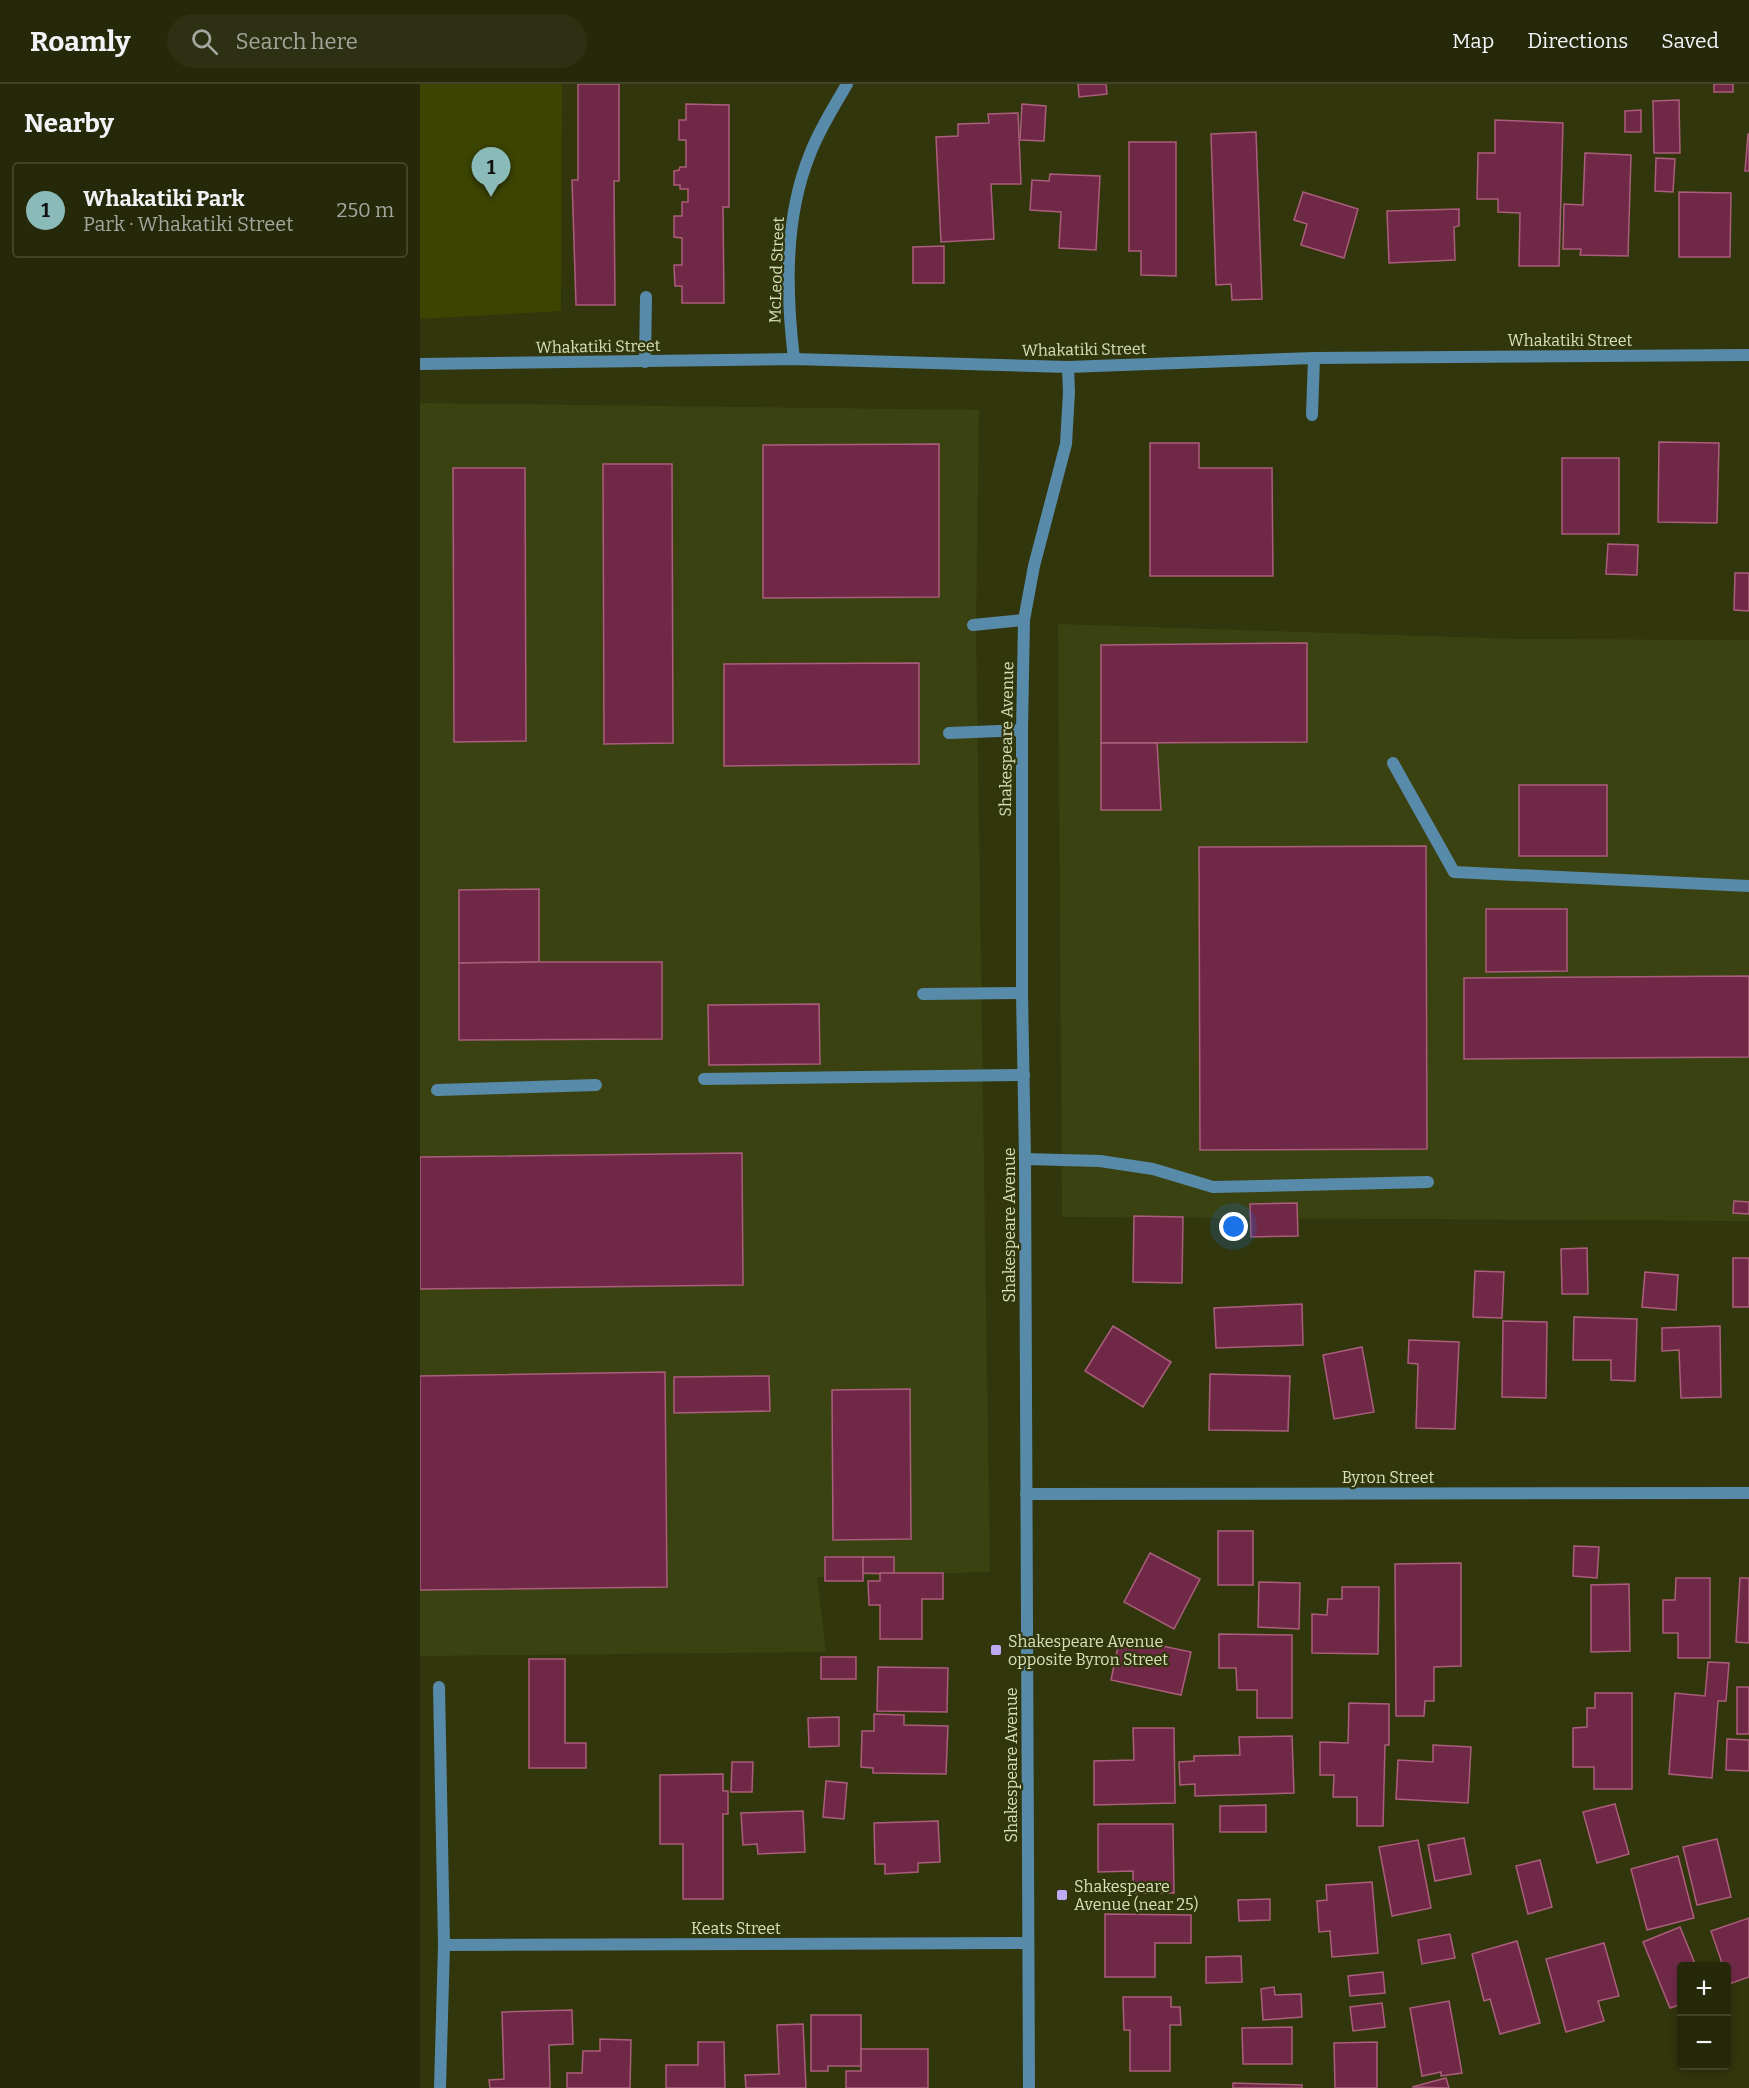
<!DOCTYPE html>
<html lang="en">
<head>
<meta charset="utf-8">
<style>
  :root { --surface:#252809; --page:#2d3012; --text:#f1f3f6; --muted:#a3a69c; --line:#42442a; --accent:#8bbbb9 }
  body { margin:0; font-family:Bitter,serif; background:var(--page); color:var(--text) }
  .controls { position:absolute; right:18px; bottom:18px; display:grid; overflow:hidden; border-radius:6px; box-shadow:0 3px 9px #0003 }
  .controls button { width:54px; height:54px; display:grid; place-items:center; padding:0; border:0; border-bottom:2px solid var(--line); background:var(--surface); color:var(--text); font:30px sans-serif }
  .you { position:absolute; left:814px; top:1143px; width:21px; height:21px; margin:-15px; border:4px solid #fff; border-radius:50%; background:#1a73e8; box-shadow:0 0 0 9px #1a73e833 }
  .badge { display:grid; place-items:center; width:39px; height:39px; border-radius:50%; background:var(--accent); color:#111; font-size:20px; font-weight:700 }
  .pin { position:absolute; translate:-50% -50px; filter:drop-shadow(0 2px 3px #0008) }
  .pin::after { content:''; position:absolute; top:32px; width:21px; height:18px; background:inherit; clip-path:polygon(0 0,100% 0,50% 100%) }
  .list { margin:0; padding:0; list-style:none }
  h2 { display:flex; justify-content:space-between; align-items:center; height:78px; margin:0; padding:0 24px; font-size:26px }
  h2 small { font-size:20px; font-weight:400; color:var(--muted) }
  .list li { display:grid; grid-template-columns:39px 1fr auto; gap:18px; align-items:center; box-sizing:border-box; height:96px; margin:0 12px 12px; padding:0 12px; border:2px solid var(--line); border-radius:6px }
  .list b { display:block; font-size:22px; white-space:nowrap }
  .list p { margin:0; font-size:20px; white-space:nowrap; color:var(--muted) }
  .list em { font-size:20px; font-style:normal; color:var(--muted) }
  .icon { flex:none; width:33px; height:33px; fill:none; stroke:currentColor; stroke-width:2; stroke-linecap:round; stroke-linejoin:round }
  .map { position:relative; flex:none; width:1329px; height:2004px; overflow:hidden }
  header { display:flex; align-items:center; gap:36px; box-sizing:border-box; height:84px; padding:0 30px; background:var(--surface); border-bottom:2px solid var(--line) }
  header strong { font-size:28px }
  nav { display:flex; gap:33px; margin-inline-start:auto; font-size:21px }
  .search { width:420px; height:54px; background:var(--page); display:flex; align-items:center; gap:15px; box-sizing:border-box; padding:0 21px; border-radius:33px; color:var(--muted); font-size:22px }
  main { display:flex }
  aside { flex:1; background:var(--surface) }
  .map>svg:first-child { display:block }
</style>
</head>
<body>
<header>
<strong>Roamly</strong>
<div class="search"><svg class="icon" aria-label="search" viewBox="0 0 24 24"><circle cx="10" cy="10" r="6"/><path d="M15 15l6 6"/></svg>Search here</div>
<nav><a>Map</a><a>Directions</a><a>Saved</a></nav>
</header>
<main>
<aside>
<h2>Nearby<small></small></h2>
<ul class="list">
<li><span class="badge">1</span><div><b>Whakatiki Park</b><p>Park · Whakatiki Street</p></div><em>250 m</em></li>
</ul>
</aside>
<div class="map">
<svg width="1329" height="2004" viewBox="0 0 1329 2004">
  <rect width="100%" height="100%" fill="#31360c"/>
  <g fill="#3b4212">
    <path d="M0 319 559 326 556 546 570 1488 397 1493 406 1568 0 1572Z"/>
    <path d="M638 540 1100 555 1329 556V1137L642 1133Z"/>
  </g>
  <path fill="#3c4402" d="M0 0H142L141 227 0 235Z"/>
  <g fill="#6f2946" stroke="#aa5e7b" stroke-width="1.5">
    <path d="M158 0H199V97H194L195 221H156L152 96H158Z"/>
    <path d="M658 0H686L687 10 659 13Z"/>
    <rect x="1294" y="0" width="19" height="8"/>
    <path d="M1259 16 1260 69H1234L1233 17Z"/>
    <path d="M266 20 309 21V123H303L304 219H262V202H255L254 181H262V154L254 153V132H262V118H268V105H260V101H254V87L259 86 260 83H266V56H259V36H266Z"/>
    <path d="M602 20 626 22 624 57 600 56Z"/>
    <path d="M1221 26V48H1205V27Z"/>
    <path d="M598 29 601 100H571L574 155 521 158 516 53 538 52V40L569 39 568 30Z"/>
    <path d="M1075 36 1143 39 1139 182H1099L1100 129 1078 128V115H1057L1058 69H1075Z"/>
    <path d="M836 48 842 215 812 216 811 200 796 201 791 50Z"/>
    <path d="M1328 50H1329V87H1325Z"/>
    <path d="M709 58H756V192L721 191V167H709Z"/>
    <path d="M1165 69 1211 71 1208 172 1160 171 1161 165H1143L1144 120 1163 121Z"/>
    <path d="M1236 74 1255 75 1253 108 1235 107Z"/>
    <path d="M630 90 680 92 676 166 639 164 641 128 610 126 612 96 629 97Z"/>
    <path d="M883 108 938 125 924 174 881 161 887 140 874 136Z"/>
    <path d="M1259 108 1311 109 1310 173H1259Z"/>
    <path d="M1039 125V142L1034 143 1035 176 969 179 967 127Z"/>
    <path d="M524 162V199H493V163Z"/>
    <path d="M1239 358 1299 359 1297 439 1238 438Z"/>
    <path d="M730 359H779V384H852L853 492H730Z"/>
    <path d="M519 360V513L343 514V361Z"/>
    <rect x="1142" y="374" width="57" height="76"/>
    <path d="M183 380H252L253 659 184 660Z"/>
    <path d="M33 384H105L106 657 34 658Z"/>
    <path d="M1188 460 1218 461 1217 491 1186 490Z"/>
    <path d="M1315 489H1329V527L1314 526Z"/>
    <path d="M887 559V658L681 659V561Z"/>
    <path d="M499 579V680L304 682V580Z"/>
    <path d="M681 659H737L741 726H681Z"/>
    <rect x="1099" y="701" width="88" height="71"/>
    <path d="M1006 762 1007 1065 780 1066 779 763Z"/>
    <path d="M119 805V878L39 879V806Z"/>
    <path d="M1066 825H1147V887L1066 888Z"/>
    <path d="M119 878H242V955L39 956V879Z"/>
    <path d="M1329 892V973L1044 975V894Z"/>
    <path d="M399 920 400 980 289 981 288 921Z"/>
    <path d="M322 1069 323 1201 0 1205V1073Z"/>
    <path d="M1314 1117 1329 1118V1130L1313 1129Z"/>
    <path d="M877 1119 878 1152 831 1153 830 1120Z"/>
    <path d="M714 1132 763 1133 762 1199 713 1198Z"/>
    <path d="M1167 1164 1168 1210H1142L1141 1165Z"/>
    <rect x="1313" y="1174" width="16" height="49"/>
    <path d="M1055 1187 1084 1188 1082 1234 1053 1233Z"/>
    <path d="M1225 1188 1258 1191 1256 1226 1222 1223Z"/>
    <path d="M882 1220 883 1261 796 1264 794 1224Z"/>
    <path d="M1154 1233 1217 1235 1215 1297 1191 1296V1276H1153Z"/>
    <path d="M1083 1237 1127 1238 1126 1314 1082 1313Z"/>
    <path d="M693 1242 751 1278 723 1323 665 1287Z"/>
    <path d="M1300 1242 1301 1313 1261 1314 1259 1266 1242 1267V1244Z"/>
    <path d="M989 1256 1039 1258 1035 1345 996 1344 998 1280 988 1279Z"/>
    <path d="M942 1263 954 1328 914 1335 903 1271Z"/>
    <path d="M245 1288 247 1503 0 1506V1292Z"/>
    <path d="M790 1290 870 1292 868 1347 789 1346Z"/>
    <path d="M349 1292 350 1327 254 1329V1293Z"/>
    <path d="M490 1305 491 1455 413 1456 412 1306Z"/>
    <rect x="798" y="1447" width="35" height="54"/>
    <path d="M1154 1462 1179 1463 1177 1494 1153 1492Z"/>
    <path d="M730 1469 780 1495 754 1545 704 1518Z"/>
    <rect x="405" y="1473" width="38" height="24"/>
    <path d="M443 1473H474V1490L443 1489Z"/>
    <path d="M1041 1479V1582L1014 1583V1617H1005L1004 1632H976L975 1480Z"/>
    <path d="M460 1489H523V1515H502V1555H460V1521H449L448 1497H460Z"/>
    <path d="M1256 1494H1290V1574H1258V1549H1243V1516H1255Z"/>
    <path d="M1320 1494H1329V1559L1316 1558Z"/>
    <path d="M839 1498 880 1499 879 1545 838 1543Z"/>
    <path d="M1209 1500 1210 1567 1171 1568V1501Z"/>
    <path d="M922 1503H959L958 1570 892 1569V1530L907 1531 908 1515H922Z"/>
    <path d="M799 1550 872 1551V1634H837V1606H817L816 1584H799Z"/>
    <path d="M700 1553 771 1568 761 1611 691 1596Z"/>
    <rect x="401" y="1573" width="35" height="22"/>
    <path d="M109 1575H145V1659H166V1684H109Z"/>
    <path d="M1288 1578 1309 1579 1306 1617H1298L1292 1694 1249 1690 1255 1609 1285 1612Z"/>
    <path d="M458 1583 528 1584 527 1628 457 1627Z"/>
    <rect x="1317" y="1603" width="12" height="47"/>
    <path d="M1175 1609H1212V1705H1174V1683H1153V1644L1167 1643V1624H1175Z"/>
    <path d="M929 1619 969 1620V1661H965L963 1742H937V1713H913L914 1691H900V1658L928 1659Z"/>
    <path d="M454 1630 484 1631V1641L528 1642 526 1690 453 1689V1684L441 1683 442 1647H454Z"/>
    <path d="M419 1633V1662L389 1663 388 1634Z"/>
    <path d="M713 1644H754L755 1719 674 1721V1677L714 1676Z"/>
    <path d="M872 1652 874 1709 775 1712V1700L760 1701 759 1678 774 1677V1672L820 1671 819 1653Z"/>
    <path d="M1307 1655 1329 1656V1687L1306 1686Z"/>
    <path d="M1013 1661 1051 1663 1048 1719 976 1715 978 1676 1013 1678Z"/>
    <path d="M312 1678H333L332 1708H311Z"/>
    <path d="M303 1690V1707H308V1730H303V1815H263V1760H240V1691Z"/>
    <path d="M406 1697 427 1699 424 1735 403 1733Z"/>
    <path d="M1195 1720 1209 1770 1177 1779 1163 1728Z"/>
    <path d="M846 1721V1748H800V1722Z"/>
    <path d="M383 1727 385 1768 338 1770 337 1760 323 1761 321 1729Z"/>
    <path d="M518 1737 520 1778 498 1779V1788L465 1790V1780H455L454 1739Z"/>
    <path d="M678 1740H753L754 1809H713V1787L678 1788Z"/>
    <path d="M1044 1754 1051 1790 1015 1797 1008 1761Z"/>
    <path d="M1297 1755 1311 1813 1277 1821 1263 1763Z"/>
    <path d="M998 1756 1011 1824 972 1832 959 1763Z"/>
    <path d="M1258 1772 1274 1834 1227 1846 1211 1785Z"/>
    <path d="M1120 1776 1132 1823 1108 1830 1096 1782Z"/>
    <path d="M952 1798 958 1869 912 1873 910 1847 899 1848 897 1817 907 1816 906 1801Z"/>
    <path d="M850 1815V1836L819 1837 818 1816Z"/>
    <path d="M685 1830 771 1831V1859H735V1893H685Z"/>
    <path d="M1329 1834V1893L1309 1900 1306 1882H1303L1291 1847Z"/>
    <path d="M1260 1843 1276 1882H1262V1920L1250 1924 1223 1858Z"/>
    <path d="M1030 1850 1035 1874 1002 1880 998 1856Z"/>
    <path d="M1097 1857 1120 1939 1080 1950 1070 1915 1064 1917 1052 1870Z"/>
    <path d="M1184 1859 1199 1912 1178 1917 1184 1937 1146 1948 1126 1875Z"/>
    <path d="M821 1872 822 1898 786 1899V1873Z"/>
    <path d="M963 1888 965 1909 930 1912 928 1892Z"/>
    <path d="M854 1903 855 1911 881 1910 882 1933 843 1936 841 1905Z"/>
    <path d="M703 1913H751V1923H760L761 1941H750V1987H710V1946H704Z"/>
    <path d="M1029 1917 1042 1989 1021 1992V1988L1002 1992 990 1924Z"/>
    <path d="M962 1919 965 1943 933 1947 930 1923Z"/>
    <path d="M152 1926 153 1960 129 1961 130 2004H70L69 1996 84 1995 82 1928Z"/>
    <path d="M391 1931H441V1982H408V1987H391Z"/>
    <path d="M383 1940 386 2004H326L325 1991 359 1990 357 1941Z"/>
    <path d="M872 1943V1980H823L822 1944Z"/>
    <path d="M180 1955 211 1956 210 2004H147V1989H162L163 1967H180Z"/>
    <path d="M278 1958H304L305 2004H246V1981H278Z"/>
    <path d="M957 1958V2004H915L914 1959Z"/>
    <path d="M441 1965H508V2004H426V1987H441Z"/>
    <path d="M1026 1994 1029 2004 992 2003Z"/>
    <path d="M813 1999 882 2001V2004H813Z"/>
  </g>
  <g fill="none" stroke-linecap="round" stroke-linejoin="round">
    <g stroke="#588aa9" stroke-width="12">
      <path d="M225 278 226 213"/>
      <path d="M892 331 894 274"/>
      <path d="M553 541 604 536"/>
      <path d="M529 649 602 646"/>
      <path d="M973 679 1034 788 1329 802"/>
      <path d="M503 910 602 909"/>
      <path d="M284 995 604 991"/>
      <path d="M17 1006 176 1001"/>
      <path d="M605 1075 680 1077 733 1085 793 1103 1008 1098"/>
    </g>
    <g stroke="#588aa9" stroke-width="12">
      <path d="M606 1410 1329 1409"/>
      <path d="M19 1603 24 1861 20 2004"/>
      <path d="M24 1861 608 1859"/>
    </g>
    <g stroke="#588aa9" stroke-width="12">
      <path d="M374 275C366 208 364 134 390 70 399 46 414 23 427 0"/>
      <path d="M0 280 374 275 648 283 894 274 1329 271"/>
      <path d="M609 2004 605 1075 602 909V646L604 536 614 482 646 360 649 308 648 283"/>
    </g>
  </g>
  <g fill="#bea9f4" stroke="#31360c" stroke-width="2">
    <rect x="570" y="1560" width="12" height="12" rx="3"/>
    <rect x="636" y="1805" width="12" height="12" rx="3"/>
  </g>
  <g text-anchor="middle" stroke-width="4.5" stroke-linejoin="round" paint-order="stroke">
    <g font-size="16" fill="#d8e0b9" stroke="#31360c">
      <text transform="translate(356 186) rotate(-88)" y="6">McLeod Street</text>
      <text x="1150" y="262">Whakatiki Street</text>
      <text transform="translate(178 262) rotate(-1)" y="6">Whakatiki Street</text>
      <text transform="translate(664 265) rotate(-1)" y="6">Whakatiki Street</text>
      <text transform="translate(586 655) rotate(-89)" y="6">Shakespeare Avenue</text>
      <text transform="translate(589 1141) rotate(-90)" y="6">Shakespeare Avenue</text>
      <text x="968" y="1399">Byron Street</text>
      <text transform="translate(591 1681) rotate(-90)" y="6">Shakespeare Avenue</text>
      <text x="316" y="1850">Keats Street</text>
    </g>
    <g font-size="16" fill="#d8e0b9" stroke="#31360c" text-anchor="start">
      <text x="588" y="1563">Shakespeare Avenue<tspan x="588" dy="18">opposite Byron Street</tspan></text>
      <text x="654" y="1808">Shakespeare<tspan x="654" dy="18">Avenue (near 25)</tspan></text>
    </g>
  </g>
</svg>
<div class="controls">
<button>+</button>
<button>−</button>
</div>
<div class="you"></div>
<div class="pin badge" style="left:71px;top:113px">1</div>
</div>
</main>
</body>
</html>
